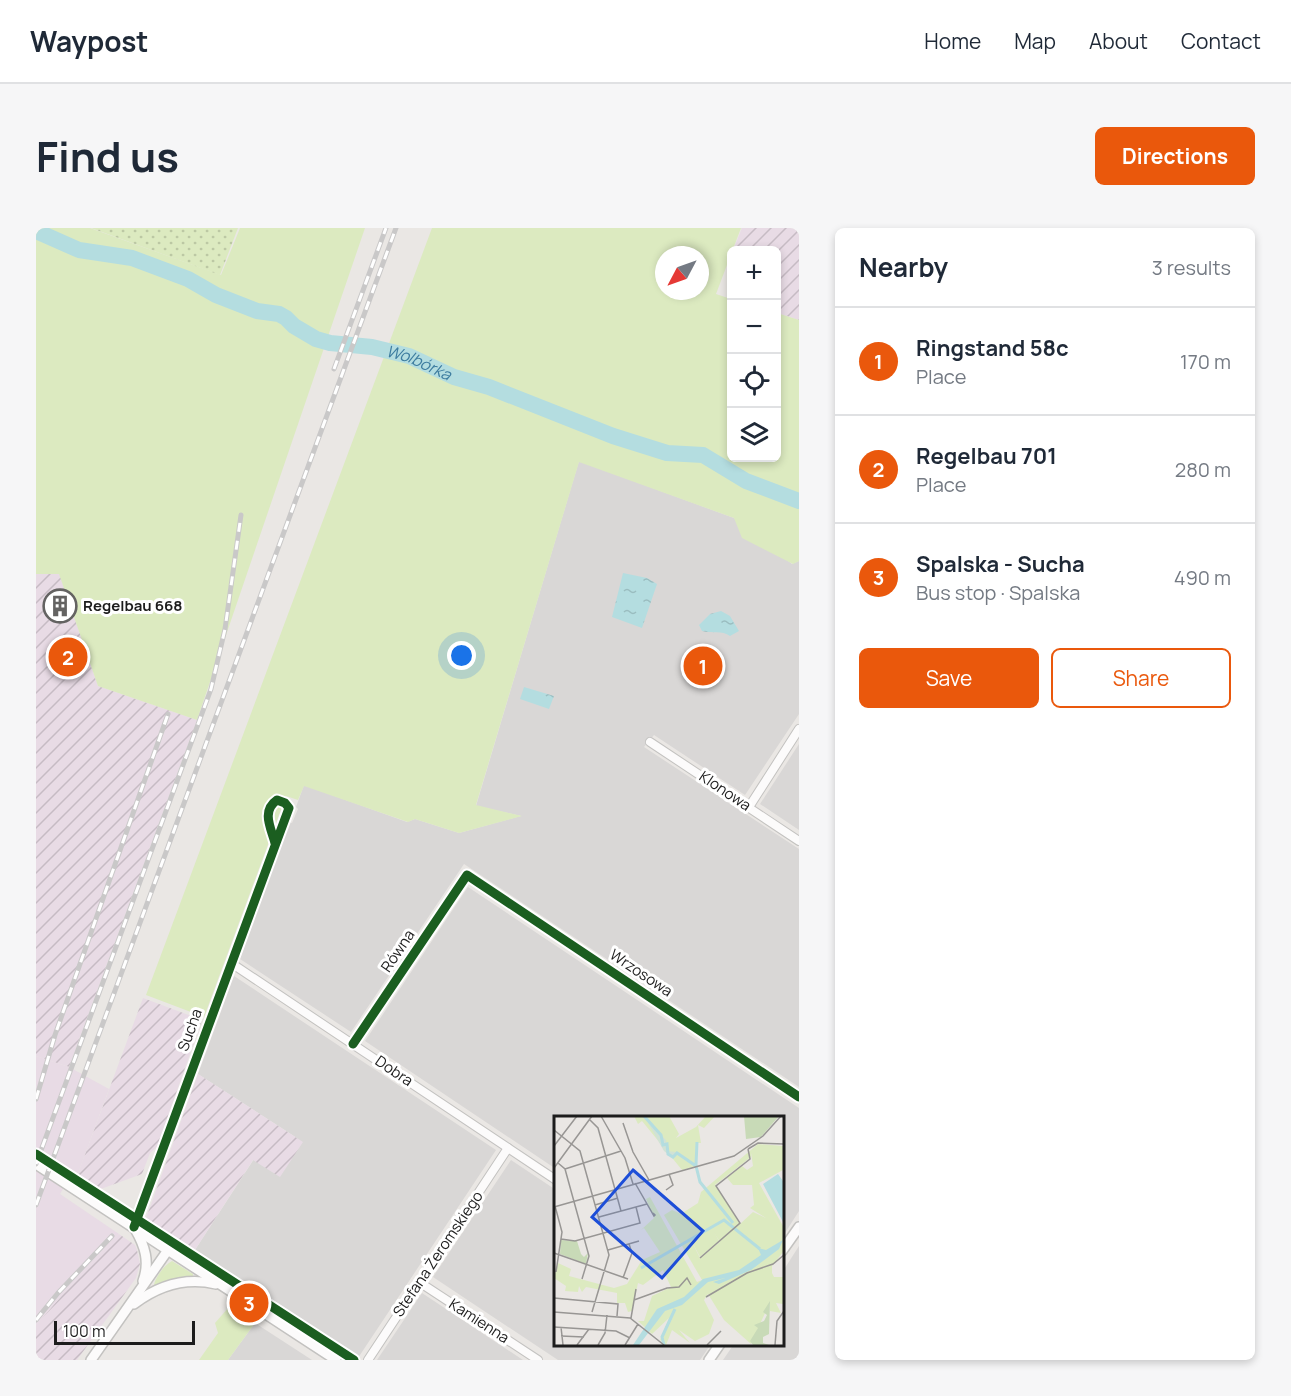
<!DOCTYPE html>
<html lang="en">
<head>
<meta charset="utf-8">
<style>
  :root { --surface:#fff; --page:#f6f6f7; --text:#1f2937; --muted:#747a83; --line:#e0e1e3; --accent:#ea580c }
  body { margin:0; font-family:Manrope,sans-serif; background:var(--page); color:var(--text) }
  .controls { position:absolute; right:18px; top:18px; display:grid; overflow:hidden; border-radius:9px; box-shadow:0 3px 9px #0003 }
  .controls button { width:54px; height:54px; display:grid; place-items:center; padding:0; border:0; border-bottom:2px solid var(--line); background:var(--surface); color:var(--text); font:30px sans-serif }
  .compass { position:absolute; left:619px; top:18px; width:54px; height:54px; border-radius:50%; background:var(--surface); box-shadow:0 3px 9px #0003; rotate:229deg }
  .scale { position:absolute; left:18px; bottom:15px; width:141px; box-sizing:border-box; padding-left:6px; border:3px solid #1c1c1c; border-top:0; font-size:16px; line-height:21px; white-space:nowrap; color:#1c1c1c; -webkit-text-stroke:4px #fff; paint-order:stroke }
  .you { position:absolute; left:426px; top:428px; width:21px; height:21px; margin:-15px; border:4px solid #fff; border-radius:50%; background:#1a73e8; box-shadow:0 0 0 9px #1a73e833 }
  .badge { display:grid; place-items:center; width:39px; height:39px; border-radius:50%; background:var(--accent); color:#fff; font-size:20px; font-weight:700 }
  .pin { position:absolute; translate:-50% -50%; border:3px solid #fff; box-shadow:0 2px 6px #0006 }
  .list { margin:0; padding:0; list-style:none }
  h2 { display:flex; justify-content:space-between; align-items:center; height:78px; margin:0; padding:0 24px; font-size:26px }
  h2 small { font-size:20px; font-weight:400; color:var(--muted) }
  .list li { display:grid; grid-template-columns:39px 1fr auto; gap:18px; align-items:center; box-sizing:border-box; height:108px; padding:0 24px; border-top:2px solid var(--line) }
  .list b { display:block; font-size:22px; white-space:nowrap }
  .list p { margin:0; font-size:20px; white-space:nowrap; color:var(--muted) }
  .list em { font-size:20px; font-style:normal; color:var(--muted) }
  .actions { display:flex; gap:12px; padding:18px 24px }
  .actions a { flex:1; padding:14px 0; border:2px solid var(--accent); border-radius:9px; text-align:center; font-size:21px; color:var(--accent) }
  .actions .main { background:var(--accent); color:#fff }
  .icon { flex:none; width:33px; height:33px; fill:none; stroke:currentColor; stroke-width:2; stroke-linecap:round; stroke-linejoin:round }
  .map { position:relative; flex:none; width:763px; height:1132px; overflow:hidden; border-radius:9px }
  header { display:flex; align-items:center; gap:36px; box-sizing:border-box; height:84px; padding:0 30px; background:var(--surface); border-bottom:2px solid var(--line) }
  header strong { font-size:28px }
  nav { display:flex; gap:33px; margin-inline-start:auto; font-size:21px }
  .intro { display:flex; align-items:center; justify-content:space-between; box-sizing:border-box; height:144px; padding:0 36px }
  h1 { margin:0; font-size:42px }
  .button { padding:15px 27px; border-radius:9px; background:var(--accent); color:#fff; font-size:21px; font-weight:700 }
  main { display:flex; gap:36px; padding:0 36px }
  aside { flex:1; background:var(--surface); border-radius:9px; box-shadow:0 3px 9px #0003 }
  .map>svg:first-child { display:block }
</style>
</head>
<body>
<header>
<strong>Waypost</strong>
<nav><a>Home</a><a>Map</a><a>About</a><a>Contact</a></nav>
</header>
<div class="intro"><h1>Find us</h1><a class="button">Directions</a></div>
<main>
<div class="map">
<svg width="763" height="1132" viewBox="0 0 763 1132">
  <defs>
    <pattern id="industrial-furrows" width="10" height="10" patternUnits="userSpaceOnUse" patternTransform="scale(1.5)"><rect width="10" height="10" fill="#e8dbe5"/><path d="M-1 1l2-2M0 10L10 0M9 11l2-2" fill="none" stroke="#c6bbc4"/></pattern>
    <pattern id="garden-dots" width="8" height="8" patternUnits="userSpaceOnUse" patternTransform="scale(1.5)"><rect width="8" height="8" fill="#dceac0"/><path d="M2 2h.1M6 6h.1" fill="none" stroke="#bcc8a4" stroke-width="1.8" stroke-linecap="round"/></pattern>
    <pattern id="water-ripples" width="26" height="14" patternUnits="userSpaceOnUse" patternTransform="scale(1.5)"><rect width="26" height="14" fill="#b4dde0"/><path d="M2 4q2-2 4 0t4 0M15 11q2-2 4 0t4 0" fill="none" stroke="#9abdc0"/></pattern>
  </defs>
  <rect width="100%" height="100%" fill="#eae7e4"/>
  <g fill="#d9d7d6">
    <path d="M543 233 698 290 756 336 763 333V486L709 567 618 507 608 519 763 621V859L428 636 315 804 204 731 253 594 256 595 262 581 260 579 268 557 371 594 379 591 423 605 485 588 440 578Z"/>
    <path d="M763 516V602L724 576Z"/>
    <path d="M432 659 763 880V983L747 1008 746 889H520V941L329 813Z"/>
    <path d="M198 748 460 922 322 1130H319L157 1025 218 931 261 910 162 846Z"/>
    <path d="M475 932 520 962V1116H675L664 1132H522L397 1049Z"/>
    <path d="M763 1018V1132H687L698 1116H746L747 1043Z"/>
    <path d="M386 1065 487 1132H341Z"/>
    <path d="M219 1095 276 1132H192Z"/>
  </g>
  <g fill="url(#industrial-furrows)">
    <path d="M706 0H763V92L741 85 740 22H697Z"/>
    <path d="M23 345 62 458 161 492 33 839 0 828V346Z"/>
    <path d="M107 770 166 792 121 919 114 925 106 946 62 962 41 948Z"/>
    <path d="M162 846 267 914 244 949 217 932 157 1025 109 993Z"/>
    <path d="M83 1006 99 1017 101 1022 104 1036 100 1050 41 1132H0V1097L36 1056Z"/>
  </g>
  <path fill="#e8dbe5" d="M0 828 33 839 73 861 41 948 36 946 24 966 83 1006 36 1056 0 1097Z"/>
  <g fill="#dceac0" fill-rule="evenodd">
    <path d="M0 0H54L185 47 204 0H329L161 492 62 458 23 346H0Z"/>
    <path d="M396 0H705L680 66 695 71 696 230H740L741 85 763 92V333L757 336 706 310 698 290 543 234 440 577 486 588 423 605 379 591 372 594 268 558 262 572 250 568 168 789 110 767ZM628 27H664V63H628Z"/>
    <path d="M136 1033 157 1046V1049L120 1058 118 1057C119 1050 128 1037 136 1033Z"/>
    <path d="M193 1079 219 1095 192 1132H163L182 1105 179 1095Z"/>
  </g>
  <path fill="url(#garden-dots)" d="M55 0H202L184 47Z"/>
  <g fill="url(#water-ripples)">
    <path d="M587 345 611 350 621 356 606 400 576 389Z"/>
    <path d="M685 383 694 388 703 403 694 408C686 402 676 406 666 403L663 397 674 386Z"/>
    <path d="M488 459 518 468 513 481 484 471Z"/>
  </g>
  <g fill="none" stroke-linecap="round" stroke-linejoin="round">
    <path stroke="#b4dde0" stroke-width="16" id="s1" d="M0 3 43 22 96 30 152 51 180 67 221 83 243 86 250 90 258 98 280 111 294 115 336 119 373 128 418 149 453 159 577 208 631 225 667 227 710 253 763 273"/>
    <g stroke="#c3c2c0" stroke-width="10">
      <g id="minor">
        <path d="M614 514 763 613"/>
        <path d="M713 579 763 501"/>
        <path d="M195 735 520 952"/>
        <path d="M317 816 431 647 763 869"/>
        <path d="M98 999 253 580 249 575 241 572C225 583 235 600 239 615"/>
        <path d="M383 1054 502 1132"/>
        <path d="M332 1132 472 920"/>
      </g>
    </g>
    <g stroke="#c3c2c0" stroke-width="12">
      <g id="tertiary">
        <path d="M0 936 300 1132"/>
        <path d="M99 1001C109 1018 114 1034 107 1053"/>
        <path d="M746 1023 763 999"/>
        <path d="M98 1076C123 1057 150 1049 180 1056"/>
        <path d="M55 1132 132 1022"/>
        <path d="M673 1132 684 1116"/>
      </g>
    </g>
    <use href="#minor" stroke="#fcfbfb" stroke-width="8"/>
    <use href="#tertiary" stroke="#fcfbfb" stroke-width="9"/>
    <g stroke="#c9c8c8" stroke-width="5">
      <g id="rail">
        <path d="M298 141 350 0"/>
        <path d="M0 871 19 807 132 486"/>
        <path d="M0 936 175 461 189 401 205 287"/>
        <path d="M0 977 360 0"/>
        <path d="M0 1092 22 1065 76 1008"/>
      </g>
    </g>
    <use href="#rail" stroke="#fff" stroke-width="3" stroke-dasharray="9" stroke-linecap="butt"/>
    <g stroke="#fff" stroke-width="13">
      <g id="cycleway">
        <path d="M317 816 431 647 763 869"/>
        <path d="M0 926 318 1132"/>
        <path d="M98 999 253 580 249 575 241 572C225 583 235 600 239 615"/>
      </g>
    </g>
    <use href="#cycleway" stroke="#1b5e20" stroke-width="9"/>
  </g>
  <defs>
    <g id="building-ring" transform="scale(1.725)"><circle r="9.5" fill="#fff" stroke="#646362" stroke-width="1.5"/><path d="M-4-6H4V6H1V3H-1V6H-4ZM-2.5-4.3h1.7v1.8h-1.7ZM.8-4.3h1.7v1.8H.8ZM-2.5-1h1.7V.8h-1.7ZM.8-1h1.7V.8H.8Z" fill="#646362"/></g>
  </defs>
  <g fill-rule="evenodd">
    <use href="#building-ring" x="24" y="378"/>
  </g>
  <g text-anchor="middle" stroke-width="6" stroke-linejoin="round" paint-order="stroke">
    <g font-size="15" font-weight="bold" fill="#1c1c1c" stroke="#fff" text-anchor="start">
      <text x="47" y="383">Regelbau 668</text>
    </g>
    <g font-size="15" fill="#1c1c1c" stroke="#fff">
      <text transform="translate(689 563) rotate(34)" y="5">Klonowa</text>
      <text transform="translate(362 723) rotate(-56)" y="5">Równa</text>
      <text transform="translate(605 745) rotate(34)" y="5">Wrzosowa</text>
      <text transform="translate(154 802) rotate(-70)" y="5">Sucha</text>
      <text transform="translate(358 843) rotate(34)" y="5">Dobra</text>
      <text transform="translate(402 1026) rotate(-56)" y="5">Stefana Żeromskiego</text>
      <text transform="translate(443 1093) rotate(33)" y="5">Kamienna</text>
    </g>
    <g font-size="16" font-style="italic" fill="#3e7da0" stroke="#fff">
      <text dy="6" stroke="none"><textPath href="#s1" startOffset="410">Wolbórka</textPath></text>
    </g>
  </g>
  <g transform="translate(518 888)">
    <rect width="230" height="230" fill="#eae7e4"/>
    <path d="M80 0H115L125 18 122 22 142 11 152 0H161L150 12 144 9 147 27H143V50L128 54 88 5 84 8ZM204 28 229 30V54L205 67 229 110V136L218 150V157L220 161H229V188L222 187 227 197 216 195V186L197 228 170 204 154 178 150 184 160 204 155 218 141 225 125 214 136 227 118 214 112 229 106 224 115 202 98 218 84 205H90L98 180 117 171 109 154 89 169 84 167 78 195 74 196 71 187H63V177L32 171 28 176 25 170 24 176 11 175 12 170 0 162 4 147 17 153 15 160 60 172 73 168 88 144 106 136 90 112 87 114 100 102 92 83 96 81 143 166 148 164 110 99 118 94 127 98 144 87 147 76ZM197 37 199 50 193 54 188 50 173 62 179 69H198L200 89 196 92 212 102 199 96 186 108 161 69 197 41ZM157 112 166 126 146 142 137 124Z" fill="#dceac0" fill-rule="evenodd"/>
    <path d="M190 0H225L207 21 192 23ZM7 124 23 125 27 138 30 141 34 137 32 148 6 138ZM216 185 215 218 209 221V227L215 229H199L196 225 204 212 200 209 210 205 213 199 209 196Z" fill="#c8dab7"/>
    <path d="M93 5 112 24 113 35 122 36 119 42 110 35Z" fill="#d1e2d5"/>
    <path d="M158 112 165 125 146 141 137 124Z" fill="#dceac0"/>
    <path d="M224 58 229 65V106L209 68ZM229 124 225 133 197 154 165 168 159 166 171 162 154 166 128 189 111 195 85 229H79L103 193 130 181 149 163 185 154 207 139 204 132 212 134Z" fill="#b4dde0"/>
    <path fill="none" stroke="#b4dde0" stroke-width="3" d="M90 0 107 19 109 29 113 28 114 38 119 41 123 37 142 50 146 66 179 107M142 49 143 26M87 152 170 104 206 133M110 229 108 221 121 193"/>
    <path fill="none" stroke="#989694" stroke-width="1.5" d="M47 0 71 42 79 68M36 4 44 12 67 95M69 7 79 36 95 64M0 14 26 35 55 139 38 196M0 30 23 0M194 33 204 27 230 28M4 47 11 53 35 140 28 163M0 52 38 0M11 53 67 35M81 67 100 100 101 99 99 97M112 74 119 69 115 58M41 89 64 82M1 90 8 116 2 156M0 91 180 40 209 20 227 0M45 101 93 88M7 123 21 125 86 107 82 91M54 134 85 125M0 137 74 163M146 142 186 107 162 70 196 43 194 33M69 162 78 137 75 128M152 181 193 157 219 148 230 139M0 182 64 188 63 200M80 184 113 172 125 171 133 162 137 169M0 196 76 202 110 229M77 202 82 173M0 211 62 215 76 222M7 211 9 229M7 220 30 221M23 229 35 213M44 229 51 217 53 199M71 229 84 208M153 229 167 215M221 229 223 205 230 195"/>
    <path fill="#1d4ed8" fill-opacity="0.15" stroke="#1d4ed8" stroke-width="3" d="M79 54 149 115 108 162 38 101Z"/>
    <rect width="230" height="230" fill="none" stroke="#1c1c1c" stroke-width="3"/>
  </g>
</svg>
<div class="controls">
<button>+</button>
<button>−</button>
<button><svg class="icon" aria-label="locate" viewBox="0 0 24 24"><circle cx="12" cy="12" r="6"/><path d="M12 2v4M12 18v4M2 12h4M18 12h4"/></svg></button>
<button><svg class="icon" aria-label="layers" viewBox="0 0 24 24"><path d="M12 4l9 5-9 5-9-5zM3 14l9 5 9-5"/></svg></button>
</div>
<svg class="compass" viewBox="-18 -18 36 36"><path d="M0-13l5 13h-10z" fill="#e53935"/><path d="M0 13l5-13h-10z" fill="#747a83"/></svg>
<div class="scale">100 m</div>
<div class="you"></div>
<div class="pin badge" style="left:667px;top:438px">1</div>
<div class="pin badge" style="left:32px;top:429px">2</div>
<div class="pin badge" style="left:213px;top:1075px">3</div>
</div>
<aside>
<h2>Nearby<small>3 results</small></h2>
<ul class="list">
<li><span class="badge">1</span><div><b>Ringstand 58c</b><p>Place</p></div><em>170 m</em></li>
<li><span class="badge">2</span><div><b>Regelbau 701</b><p>Place</p></div><em>280 m</em></li>
<li><span class="badge">3</span><div><b>Spalska - Sucha</b><p>Bus stop · Spalska</p></div><em>490 m</em></li>
</ul>
<div class="actions"><a class="main">Save</a><a>Share</a></div>
</aside>
</main>
</body>
</html>
